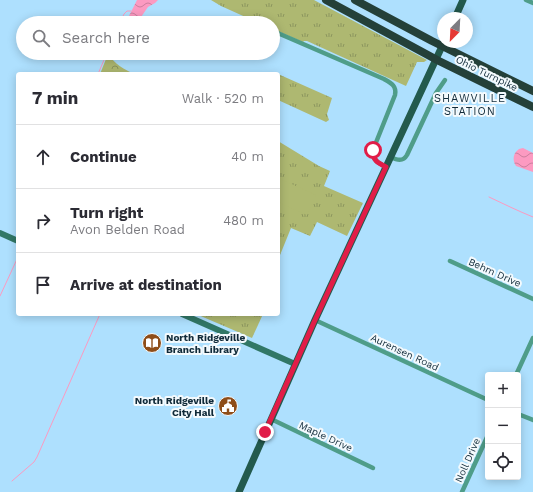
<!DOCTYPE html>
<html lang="en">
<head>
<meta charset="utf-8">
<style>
  :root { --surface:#fff; --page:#f7f7f7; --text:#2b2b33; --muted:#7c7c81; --line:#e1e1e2 }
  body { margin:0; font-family:"Work Sans",sans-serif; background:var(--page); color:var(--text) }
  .controls { position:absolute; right:12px; bottom:12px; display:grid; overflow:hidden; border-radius:4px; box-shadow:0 2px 10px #0003 }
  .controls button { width:36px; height:36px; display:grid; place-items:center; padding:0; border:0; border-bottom:1px solid var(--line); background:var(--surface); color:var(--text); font:20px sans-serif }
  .compass { position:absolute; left:437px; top:12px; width:36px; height:36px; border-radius:50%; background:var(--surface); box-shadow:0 2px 10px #0003; rotate:204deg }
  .stop { position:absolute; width:12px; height:12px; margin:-9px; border:3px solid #e11d48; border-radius:50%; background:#fff }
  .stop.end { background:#e11d48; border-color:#fff; box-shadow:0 1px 4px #0008 }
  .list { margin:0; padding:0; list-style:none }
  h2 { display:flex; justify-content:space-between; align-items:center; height:52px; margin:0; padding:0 16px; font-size:17px }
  h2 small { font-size:13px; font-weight:400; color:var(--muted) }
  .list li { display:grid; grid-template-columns:26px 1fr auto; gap:12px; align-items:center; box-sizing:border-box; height:64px; padding:0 16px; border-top:1px solid var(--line) }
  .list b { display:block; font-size:15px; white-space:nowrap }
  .list p { margin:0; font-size:13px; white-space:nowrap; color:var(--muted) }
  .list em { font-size:13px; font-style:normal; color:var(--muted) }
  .icon { flex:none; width:22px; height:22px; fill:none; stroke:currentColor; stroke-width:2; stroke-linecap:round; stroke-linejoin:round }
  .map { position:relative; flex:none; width:533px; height:492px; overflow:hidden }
  .search { position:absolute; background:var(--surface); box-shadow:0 2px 10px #0003; left:16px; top:16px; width:264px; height:44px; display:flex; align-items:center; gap:10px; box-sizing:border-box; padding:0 14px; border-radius:22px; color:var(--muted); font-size:15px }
  .panel { position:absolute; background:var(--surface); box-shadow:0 2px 10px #0003; left:16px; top:72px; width:264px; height:244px; border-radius:4px }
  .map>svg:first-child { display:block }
</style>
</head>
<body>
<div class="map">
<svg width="533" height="492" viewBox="0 0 533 492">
  <defs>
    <pattern id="grass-tufts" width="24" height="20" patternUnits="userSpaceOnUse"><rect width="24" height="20" fill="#aeb871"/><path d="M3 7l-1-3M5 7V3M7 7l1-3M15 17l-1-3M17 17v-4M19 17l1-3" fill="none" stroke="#8c965e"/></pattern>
    <pattern id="forest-crowns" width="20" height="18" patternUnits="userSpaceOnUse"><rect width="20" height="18" fill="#aeb871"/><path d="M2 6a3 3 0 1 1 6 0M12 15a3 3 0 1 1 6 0" fill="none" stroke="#8c965e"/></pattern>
    <pattern id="water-waves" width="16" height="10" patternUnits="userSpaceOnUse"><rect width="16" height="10" fill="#fc9ac1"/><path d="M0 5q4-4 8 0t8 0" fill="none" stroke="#cb7e9e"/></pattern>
  </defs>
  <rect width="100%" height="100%" fill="#aee0fe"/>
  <g fill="url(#grass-tufts)">
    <path d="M211 0H314L427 60 424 62H417L406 86 307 41H304L303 42 273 29V23H259L221 6Z"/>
    <path d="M278 74 332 98 327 114 329 120 326 122 278 100Z"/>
    <path d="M278 141 319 166 330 171 324 186 363 203 347 236 317 222 310 236 291 228 278 260Z"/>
    <path d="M196 314H263L252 338Z"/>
  </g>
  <path fill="url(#forest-crowns)" d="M108 54C115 64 124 70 135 74H100Z"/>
  <path fill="#aeb871" d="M278 178 316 195 307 215 278 202Z"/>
  <g fill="url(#water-waves)">
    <path d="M137 0H158L155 3 148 7 139 20 136 19H131L129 16Z"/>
    <path d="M523 148 533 153V172L516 166C512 160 513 153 519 149Z"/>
  </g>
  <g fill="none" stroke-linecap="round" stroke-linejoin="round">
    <g stroke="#fc9ac1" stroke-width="1">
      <path d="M120 23 124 14 127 11H131"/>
      <path d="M98 74 107 53"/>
      <path d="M489 197C504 204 518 211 533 217"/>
      <path d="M0 296 18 257"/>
      <path d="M12 481 34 462 37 457 100 314"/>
    </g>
    <g stroke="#4f9d89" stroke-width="4.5">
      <path d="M526 0 533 3"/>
      <path d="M273 31 384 79C391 83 397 86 395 95L373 150C372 160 378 163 386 167"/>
      <path d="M390 157C397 160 403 162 407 155L436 93 445 80"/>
      <path d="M450 261 533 299"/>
      <path d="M315 320 488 400"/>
      <path d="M516 375 533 338"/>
      <path d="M518 414 533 420"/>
      <path d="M271 419 373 468"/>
      <path d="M462 492 488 435"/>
    </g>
    <g stroke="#317766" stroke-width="6">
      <path d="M0 233 18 241"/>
      <path d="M182 314 295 364"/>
    </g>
    <g stroke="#235a4d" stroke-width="7">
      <path d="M455 18 463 0"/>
      <path d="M239 492 315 320 444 42"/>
    </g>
    <g stroke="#244039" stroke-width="8">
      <path d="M326 0 439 61 533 107"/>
      <path d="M355 0 432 41 533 91"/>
    </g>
  </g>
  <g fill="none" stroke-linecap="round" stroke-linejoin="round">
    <path stroke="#e11d48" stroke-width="5" d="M265 432 315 320 386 167C378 163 372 160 373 150"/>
  </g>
  <defs>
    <g id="library-disc" transform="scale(1)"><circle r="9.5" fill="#8e4d18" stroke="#f4fafd"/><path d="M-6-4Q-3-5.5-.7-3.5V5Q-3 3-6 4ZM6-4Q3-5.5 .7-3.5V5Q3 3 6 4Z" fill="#fff"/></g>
    <g id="civic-disc" transform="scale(1)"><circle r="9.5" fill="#8e4d18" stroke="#f4fafd"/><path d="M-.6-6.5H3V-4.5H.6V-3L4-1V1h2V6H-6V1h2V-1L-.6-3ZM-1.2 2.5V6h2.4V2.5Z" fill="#fff"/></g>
  </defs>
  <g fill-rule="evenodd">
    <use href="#library-disc" x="152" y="343"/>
    <use href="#civic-disc" x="228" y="406"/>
  </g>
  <g text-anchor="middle" stroke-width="4" stroke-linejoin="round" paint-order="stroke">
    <g font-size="10" fill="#102a39" stroke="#f4fafd">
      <text transform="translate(487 73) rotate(26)" y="4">Ohio Turnpike</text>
      <text transform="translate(495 272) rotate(24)" y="4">Behm Drive</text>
      <text transform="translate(405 352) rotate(25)" y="4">Aurensen Road</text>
      <text transform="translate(326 436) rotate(25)" y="4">Maple Drive</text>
      <text transform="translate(467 460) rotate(-66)" y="4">Noll Drive</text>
    </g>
    <g font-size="10" font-weight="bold" fill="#102a39" stroke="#f4fafd" text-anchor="start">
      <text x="166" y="341">North Ridgeville<tspan x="166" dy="12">Branch Library</tspan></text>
      <text x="214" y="404" text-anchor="end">North Ridgeville<tspan x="214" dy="12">City Hall</tspan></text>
    </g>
    <g font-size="11" letter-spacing="1" fill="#102a39" stroke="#f4fafd">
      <text x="470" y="102">SHAWVILLE<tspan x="470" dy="13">STATION</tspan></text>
    </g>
  </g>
</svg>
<div class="controls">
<button>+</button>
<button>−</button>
<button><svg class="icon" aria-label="locate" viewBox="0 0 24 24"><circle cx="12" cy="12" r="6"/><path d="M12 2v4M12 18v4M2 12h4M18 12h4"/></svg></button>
</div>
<svg class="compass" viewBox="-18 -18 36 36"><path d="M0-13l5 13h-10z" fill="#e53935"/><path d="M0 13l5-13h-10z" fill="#7c7c81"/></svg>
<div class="stop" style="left:373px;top:150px"></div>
<div class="stop end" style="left:265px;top:432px"></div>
<div class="search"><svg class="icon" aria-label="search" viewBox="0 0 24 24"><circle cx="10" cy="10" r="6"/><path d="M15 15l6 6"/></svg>Search here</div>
<section class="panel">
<h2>7 min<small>Walk · 520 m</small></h2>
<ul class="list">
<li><svg class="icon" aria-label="ahead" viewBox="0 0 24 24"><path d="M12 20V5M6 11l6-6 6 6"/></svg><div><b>Continue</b></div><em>40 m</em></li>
<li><svg class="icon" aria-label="right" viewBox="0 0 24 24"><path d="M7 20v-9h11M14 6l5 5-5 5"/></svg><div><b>Turn right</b><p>Avon Belden Road</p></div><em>480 m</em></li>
<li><svg class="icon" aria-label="arrive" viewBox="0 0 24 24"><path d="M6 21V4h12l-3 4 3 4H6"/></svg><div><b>Arrive at destination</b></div></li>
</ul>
</section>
</div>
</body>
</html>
